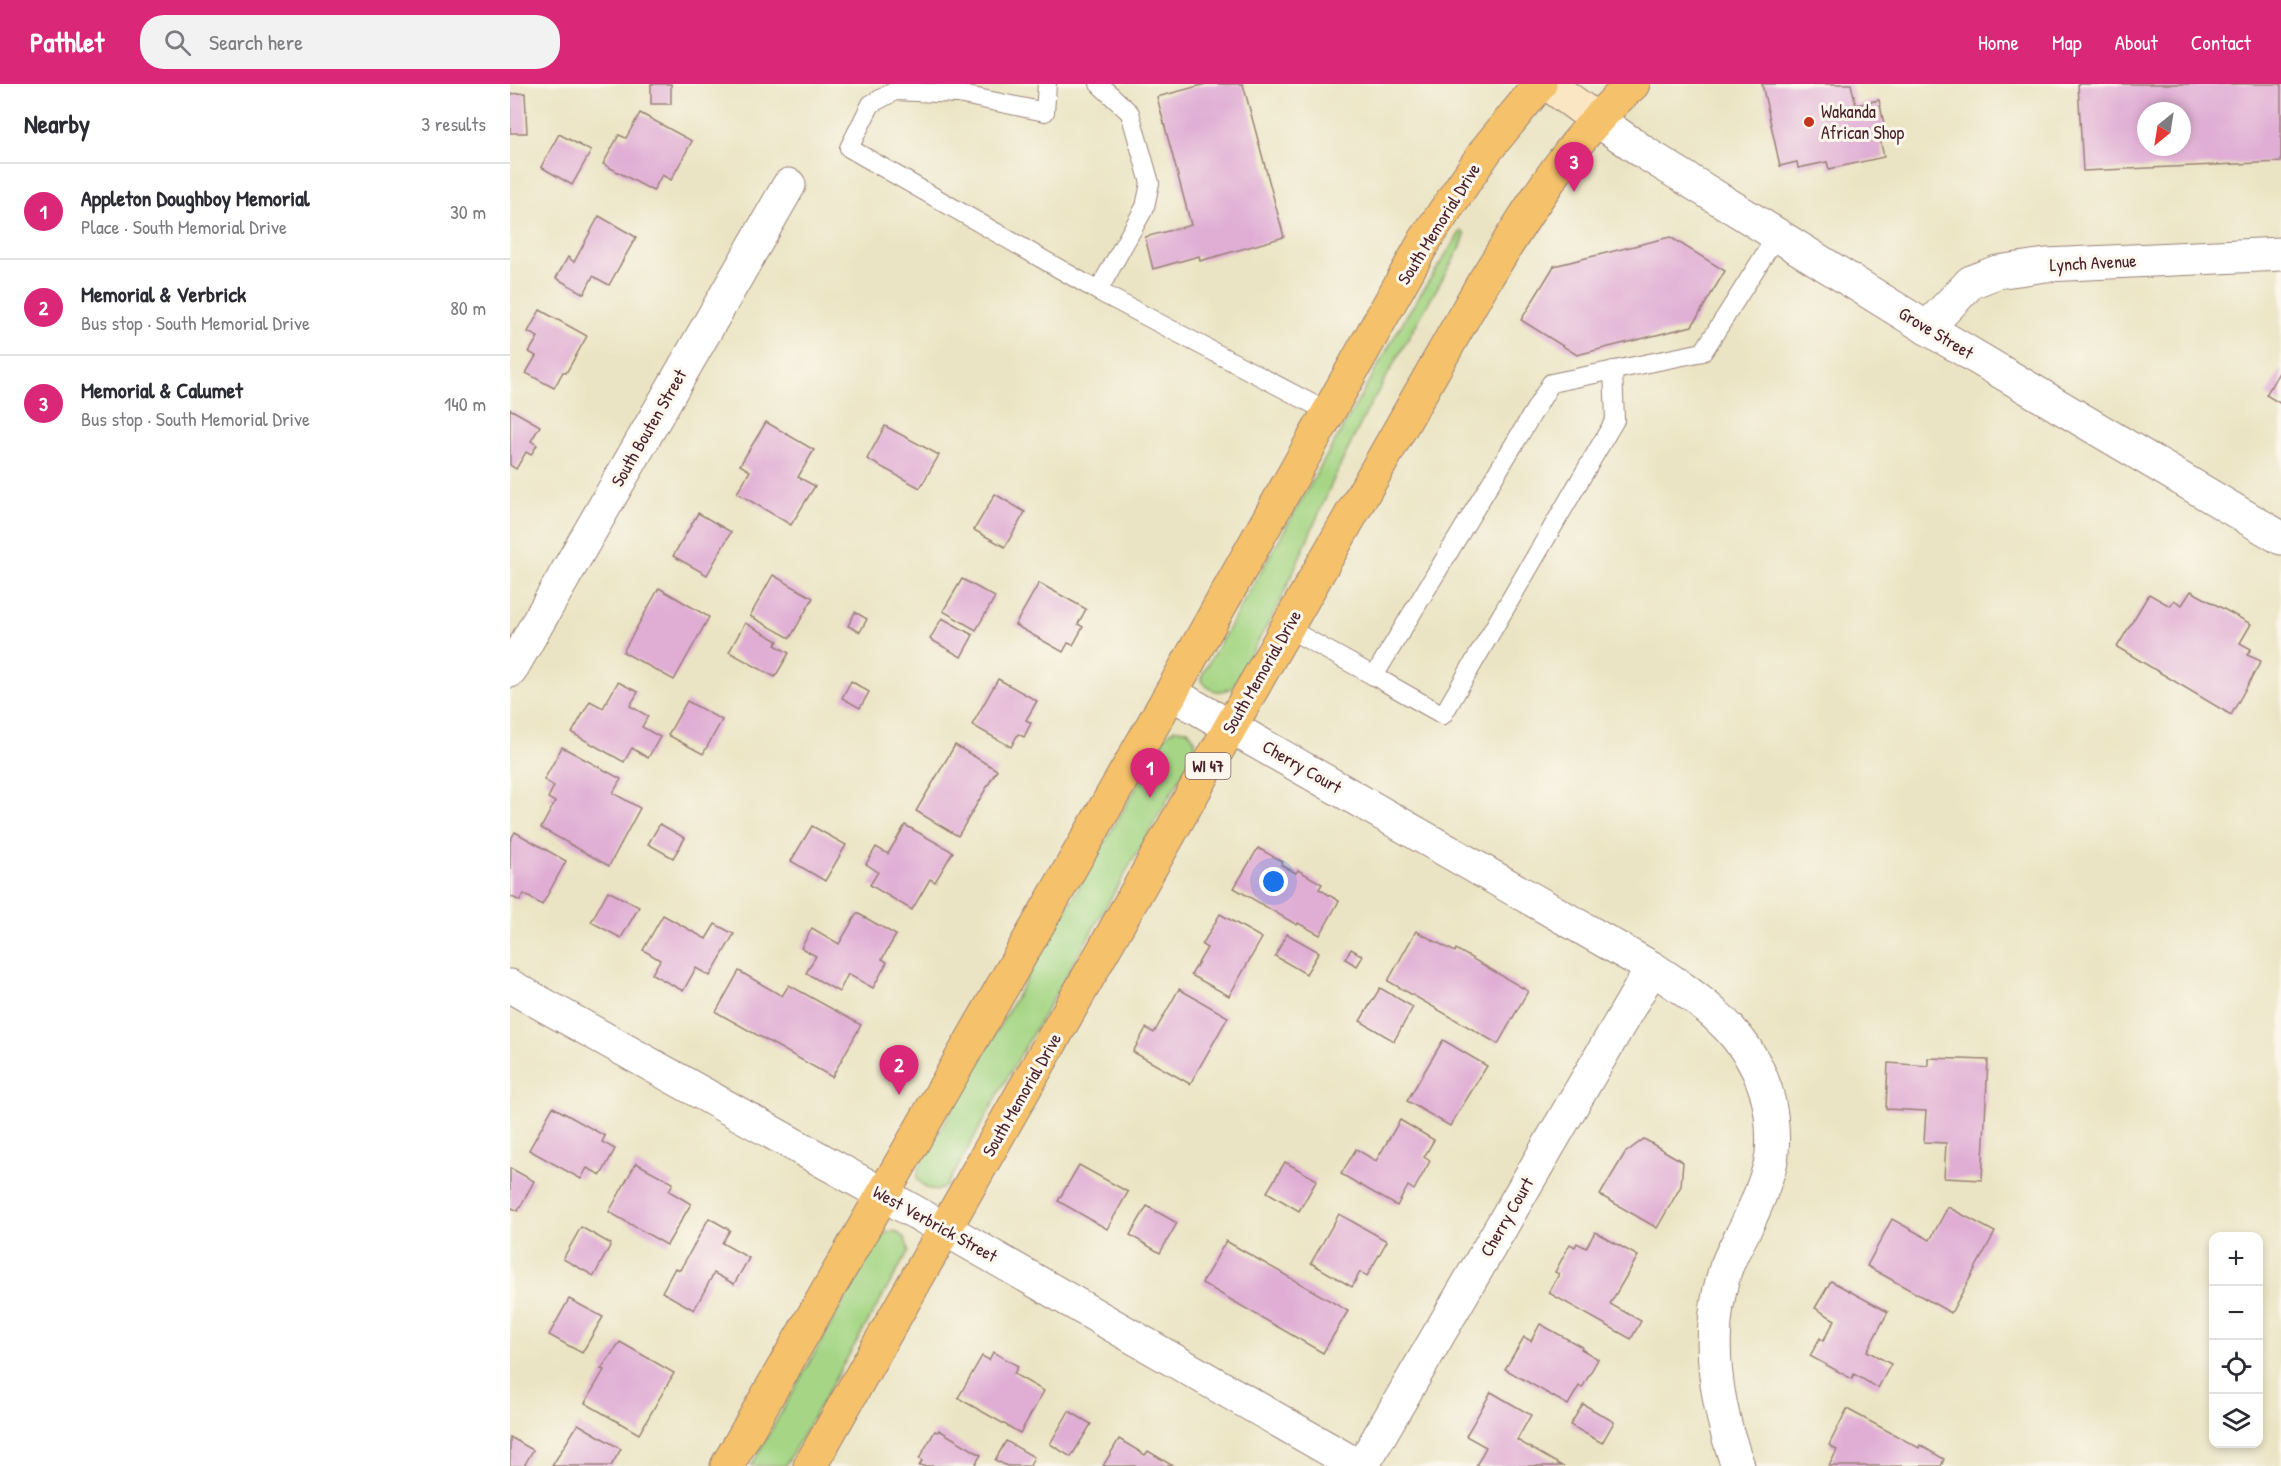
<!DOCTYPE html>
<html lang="en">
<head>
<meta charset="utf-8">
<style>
  :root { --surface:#fff; --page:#f2f2f3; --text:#2b2b33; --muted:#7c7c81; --line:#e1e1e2; --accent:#db2777 }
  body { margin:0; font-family:"Patrick Hand",sans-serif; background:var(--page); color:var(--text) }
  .controls { position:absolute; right:18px; bottom:18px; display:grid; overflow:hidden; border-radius:12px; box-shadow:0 3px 9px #0003 }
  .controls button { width:54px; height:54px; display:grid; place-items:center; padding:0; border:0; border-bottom:2px solid var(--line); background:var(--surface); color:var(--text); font:30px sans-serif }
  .compass { position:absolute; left:1627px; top:18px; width:54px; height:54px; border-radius:50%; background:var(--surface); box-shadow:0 3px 9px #0003; rotate:210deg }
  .you { position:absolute; left:764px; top:798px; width:21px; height:21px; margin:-15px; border:4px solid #fff; border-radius:50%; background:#1a73e8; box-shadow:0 0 0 9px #1a73e833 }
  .badge { display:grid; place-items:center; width:39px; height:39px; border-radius:50%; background:var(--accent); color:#fff; font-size:20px; font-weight:700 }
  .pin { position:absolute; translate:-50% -50px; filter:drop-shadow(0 2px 3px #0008) }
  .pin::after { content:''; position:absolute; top:32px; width:21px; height:18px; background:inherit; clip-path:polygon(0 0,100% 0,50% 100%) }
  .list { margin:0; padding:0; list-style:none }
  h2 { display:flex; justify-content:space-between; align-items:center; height:78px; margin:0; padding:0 24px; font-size:26px }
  h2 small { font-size:20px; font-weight:400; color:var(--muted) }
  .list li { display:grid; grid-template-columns:39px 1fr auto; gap:18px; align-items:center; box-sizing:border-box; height:96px; padding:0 24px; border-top:2px solid var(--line) }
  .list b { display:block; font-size:22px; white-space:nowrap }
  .list p { margin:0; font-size:20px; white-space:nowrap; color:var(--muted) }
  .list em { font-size:20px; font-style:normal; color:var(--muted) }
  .icon { flex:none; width:33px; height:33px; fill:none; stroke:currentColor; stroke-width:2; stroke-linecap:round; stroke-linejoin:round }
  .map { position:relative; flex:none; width:1771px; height:1382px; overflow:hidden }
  header { display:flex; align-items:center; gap:36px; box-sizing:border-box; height:84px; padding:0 30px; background:var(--accent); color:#fff }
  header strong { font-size:28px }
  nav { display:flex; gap:33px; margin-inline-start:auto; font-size:21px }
  .search { width:420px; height:54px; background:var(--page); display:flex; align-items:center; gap:15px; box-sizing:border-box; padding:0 21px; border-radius:24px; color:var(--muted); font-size:22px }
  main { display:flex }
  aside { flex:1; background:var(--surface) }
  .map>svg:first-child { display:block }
</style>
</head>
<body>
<header>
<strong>Pathlet</strong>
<div class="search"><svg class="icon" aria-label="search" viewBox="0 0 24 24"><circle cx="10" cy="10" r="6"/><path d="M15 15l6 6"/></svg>Search here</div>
<nav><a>Home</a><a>Map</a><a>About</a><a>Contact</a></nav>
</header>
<main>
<aside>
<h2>Nearby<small>3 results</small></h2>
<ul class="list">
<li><span class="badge">1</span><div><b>Appleton Doughboy Memorial</b><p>Place · South Memorial Drive</p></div><em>30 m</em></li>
<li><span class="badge">2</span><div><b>Memorial &amp; Verbrick</b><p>Bus stop · South Memorial Drive</p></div><em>80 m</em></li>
<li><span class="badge">3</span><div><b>Memorial &amp; Calumet</b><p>Bus stop · South Memorial Drive</p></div><em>140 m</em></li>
</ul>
</aside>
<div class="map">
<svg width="1771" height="1382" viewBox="0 0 1771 1382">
  <rect width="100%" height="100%" fill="#fbf7ec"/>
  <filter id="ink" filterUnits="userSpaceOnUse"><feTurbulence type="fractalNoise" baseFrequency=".0167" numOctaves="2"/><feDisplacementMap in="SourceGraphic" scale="12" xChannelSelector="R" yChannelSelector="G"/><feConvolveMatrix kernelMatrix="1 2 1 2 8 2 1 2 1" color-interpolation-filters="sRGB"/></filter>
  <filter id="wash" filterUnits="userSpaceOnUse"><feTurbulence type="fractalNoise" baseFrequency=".008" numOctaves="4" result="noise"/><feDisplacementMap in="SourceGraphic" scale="24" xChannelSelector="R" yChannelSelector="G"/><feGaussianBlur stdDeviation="1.35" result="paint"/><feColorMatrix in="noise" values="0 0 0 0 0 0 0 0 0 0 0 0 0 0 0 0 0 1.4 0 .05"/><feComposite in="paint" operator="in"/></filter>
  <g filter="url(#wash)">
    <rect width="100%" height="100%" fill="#ebe4c4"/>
    <g fill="#a6d685" stroke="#787a58" stroke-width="1.5">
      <path d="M951 147 955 150 951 162 858 325 825 392 771 516 722 604C707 610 702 608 691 597L693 589 897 231Z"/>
      <path d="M665 645 678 646 685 656V668L492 1003 445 1088 435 1103 426 1107 416 1104 407 1095 409 1083 656 651Z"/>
      <path d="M384 1147C394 1152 398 1157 398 1168L275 1382H241L368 1157 375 1149Z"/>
    </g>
    <g id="blocks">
      <g fill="#e0aed4" fill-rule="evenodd">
        <rect x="141" y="0" width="20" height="20"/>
        <path d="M696 0H733L774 153 690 177 689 172 643 185 635 153 681 141 647 13Z"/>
        <path d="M1252 0H1341L1346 21 1369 16 1375 45 1368 46 1374 73 1319 85 1317 78 1288 84 1287 78 1270 82Z"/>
        <path d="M1568 0H1771V78L1573 87ZM1636 27H1672V63H1636Z"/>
        <path d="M15 9 17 49H0V10Z"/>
        <path d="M130 29 182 57 161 96 152 91 143 107 93 80 109 51 116 54Z"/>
        <path d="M49 50 81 67 62 101 31 83Z"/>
        <path d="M89 132 126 153 99 201 83 192 74 210 46 194 58 173 64 178Z"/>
        <path d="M1160 153 1215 187 1182 242 1067 271 1011 236 1044 182Z"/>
        <path d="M30 226 77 252 56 289 53 288 44 304 16 289 26 272 19 268 28 253 18 248Z"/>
        <path d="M1771 285V320L1756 311Z"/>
        <path d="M0 325 30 342 21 357 27 361 21 371 16 368 6 385 0 381Z"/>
        <path d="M256 338 304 366 288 393 305 402 281 441 227 409 240 387 230 381Z"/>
        <path d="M375 342 429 371 410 404 357 375Z"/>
        <path d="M485 410 515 428 495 463 464 446Z"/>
        <path d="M188 429 221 448 197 491 163 472Z"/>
        <path d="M263 491 303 514 280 554 240 532Z"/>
        <path d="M452 495 485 513 466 546 433 527Z"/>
        <path d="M529 499 576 525 568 540 573 543 563 561 558 559 553 568 505 541Z"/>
        <path d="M149 504 199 533 164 596 113 568Z"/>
        <path d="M1681 507 1741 540 1730 559 1741 565 1737 571 1751 577 1721 631 1607 563 1639 510 1660 522 1664 516 1672 521Z"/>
        <path d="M345 528 357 535 350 548 338 542Z"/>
        <path d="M432 534 463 551 451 573 420 555Z"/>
        <path d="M235 539 268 557 265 561 279 569 265 593 219 568Z"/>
        <path d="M488 595 527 617 516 636 521 639 514 653 508 650 501 663 462 641Z"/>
        <path d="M341 597 359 608 350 624 332 614Z"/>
        <path d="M108 598 128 608 120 622 138 632 132 643 150 653 138 674 122 664 114 678 62 649 80 617 93 624Z"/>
        <path d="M177 617 212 636 193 670 158 651Z"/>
        <path d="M445 661 487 686 448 752 406 727Z"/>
        <path d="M52 663 111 695 103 709 130 724 99 782 31 744 45 718 38 714 44 702 34 696Z"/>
        <path d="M150 740 175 754 163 774 138 760Z"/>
        <path d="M395 741 443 768 425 798 420 795 402 826 360 801 368 788 356 780 366 763 378 770Z"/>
        <path d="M302 742 336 761 315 797 281 777Z"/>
        <path d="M5 748 56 777 32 821 14 810 10 817 0 812V757Z"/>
        <path d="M748 764 773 778 771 781 786 789 788 786 812 800 809 805 829 817 810 851 788 839 787 841 724 804Z"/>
        <path d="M98 807 129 823 111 854 81 838Z"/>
        <path d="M347 829 386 851 372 875 377 878 363 904 338 890 329 908 296 889 306 872 291 864 302 844 329 860Z"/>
        <path d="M710 830 752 854 719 912 681 891 697 864 692 861Z"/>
        <path d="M153 831 196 855 205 840 224 850 200 892 186 884 173 907 142 890 150 876 133 866Z"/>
        <path d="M906 847 945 868 946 865 1018 907 988 960 878 897Z"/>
        <path d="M777 850 809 868 796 890 765 872Z"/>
        <path d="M841 865 853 872 847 882 835 875Z"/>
        <path d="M229 887 272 912 279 901 351 941 322 993 206 928Z"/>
        <path d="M870 904 903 923 884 957 850 937Z"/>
        <path d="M669 905 718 933 680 1000 623 968 636 944 644 949Z"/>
        <path d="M933 956 977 982 940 1042 897 1017Z"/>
        <path d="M1418 974 1478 976 1472 1096 1434 1094 1436 1059 1414 1058 1416 1027 1376 1025 1378 979 1418 982Z"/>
        <path d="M43 1023 95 1052 92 1058 105 1065 91 1091 77 1084 71 1095 19 1066Z"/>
        <path d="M890 1036 924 1056 914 1073 920 1077 904 1106 898 1102 887 1122 831 1090 846 1065 866 1077Z"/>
        <path d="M1134 1055 1173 1078 1171 1102 1147 1144 1090 1111 1115 1069Z"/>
        <path d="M775 1078 807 1096 789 1127 757 1108Z"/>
        <path d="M126 1079 163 1099 159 1107 181 1120 157 1161 99 1128Z"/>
        <path d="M569 1081 618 1108 597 1145 548 1117Z"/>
        <path d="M0 1084 24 1097 8 1127 0 1123Z"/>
        <path d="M637 1122 667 1139 650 1169 620 1151Z"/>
        <path d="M1438 1123 1485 1148 1441 1229 1357 1182 1382 1135 1420 1156Z"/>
        <path d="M829 1130 877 1157 857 1192 850 1188 842 1203 801 1179Z"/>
        <path d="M199 1134 220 1146 212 1159 239 1174 224 1200 204 1189 184 1226 152 1208 165 1184 170 1186Z"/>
        <path d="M71 1143 101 1160 84 1192 53 1175Z"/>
        <path d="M1085 1148 1128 1172 1100 1220 1131 1237 1121 1255 1039 1209 1049 1190 1045 1188 1060 1160 1065 1163 1067 1159 1076 1164Z"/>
        <path d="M716 1157 838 1227 813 1269 692 1199Z"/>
        <path d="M1321 1197 1378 1228 1357 1267 1381 1280 1368 1304 1344 1290 1342 1295 1300 1272 1310 1254 1313 1257 1325 1236 1305 1224Z"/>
        <path d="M59 1215 93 1233 72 1269 39 1251Z"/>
        <path d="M1030 1240 1072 1263 1071 1265 1088 1275 1072 1304 1069 1302 1058 1321 995 1285 1014 1253 1021 1257Z"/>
        <path d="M110 1258 164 1289 129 1350 75 1319 94 1286 91 1285Z"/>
        <path d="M483 1268 508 1282 504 1290 534 1307 510 1349 448 1314 472 1272 479 1276Z"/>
        <path d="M981 1308 1021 1331 1007 1356 1052 1382H966L976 1363 956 1352Z"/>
        <path d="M1073 1320 1104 1338 1092 1359 1060 1341Z"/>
        <path d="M1337 1325 1409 1364 1410 1361 1434 1375 1431 1382H1319L1327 1366 1319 1361Z"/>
        <path d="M559 1327 581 1340 561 1373 540 1360Z"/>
        <path d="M68 1340 111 1365 101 1382H42Z"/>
        <path d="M429 1346 471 1371 464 1382H409L412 1377 409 1375 425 1347 428 1348Z"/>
        <path d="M0 1353 23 1366 14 1382H0Z"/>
        <path d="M609 1355 635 1371 638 1367 663 1382H593Z"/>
        <path d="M496 1357 524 1373 520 1382H497L485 1376Z"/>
      </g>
    </g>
  </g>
  <g filter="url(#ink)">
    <use href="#blocks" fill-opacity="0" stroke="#9a8278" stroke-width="1.5"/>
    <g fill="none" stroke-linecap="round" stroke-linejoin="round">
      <g stroke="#9a8278" stroke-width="20">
        <g id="lane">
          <path d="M537 0 535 28 448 10 385 7 361 20 339 64 588 207 818 328"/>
          <path d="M588 207 635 123 640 99 620 29 589 0"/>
          <path d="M777 544 864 592 1041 299 1193 268 1267 151"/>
          <path d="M864 592 933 631 1105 336 1103 286"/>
        </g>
      </g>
      <g stroke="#9a8278" stroke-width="35">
        <g id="street">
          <path d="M1086 35 1135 69 1417 244 1771 454"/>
          <path d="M1417 244 1461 198 1487 188 1536 181 1771 170"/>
          <path d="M0 587 279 101"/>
          <path d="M661 609 1142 884C1198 920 1252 960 1261 1031 1263 1048 1264 1068 1259 1085 1254 1101 1248 1117 1241 1132 1233 1151 1220 1169 1214 1190 1195 1253 1206 1321 1228 1382"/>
          <path d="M0 902 435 1145 848 1382"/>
          <path d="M852 1382 1142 884"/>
        </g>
      </g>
      <g stroke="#9a8278" stroke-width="35">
        <path id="secondary" d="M1038 0 1086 35"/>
      </g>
      <g stroke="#9a8278" stroke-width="35">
        <g id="primary">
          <path d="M217 1382 661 609 915 156 977 65 1030 0"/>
          <path d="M300 1382 973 199C1017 129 1060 55 1123 0"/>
        </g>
      </g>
      <use href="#lane" stroke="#fff" stroke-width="18"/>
      <use href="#street" stroke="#fff" stroke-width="33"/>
      <use href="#secondary" stroke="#fbe6c4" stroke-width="33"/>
      <use href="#primary" stroke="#f5c16b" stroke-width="33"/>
    </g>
  </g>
  <circle fill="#c8321e" stroke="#fbf7ec" stroke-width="2" cx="1299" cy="38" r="6"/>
  <g text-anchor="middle" stroke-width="6" stroke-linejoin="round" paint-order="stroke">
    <rect fill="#fbf7ec" stroke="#7f6065" stroke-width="1.5" x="675.5" y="669" width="45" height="26" rx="4.5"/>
    <g font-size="16" font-weight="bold" fill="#4a1f2b">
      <text x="698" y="688">WI 47</text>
    </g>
    <g font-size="18" fill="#4a1f2b" stroke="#fbf7ec" text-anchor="start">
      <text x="1311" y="34">Wakanda<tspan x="1311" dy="21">African Shop</tspan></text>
    </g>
    <g font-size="18" fill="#4a1f2b" stroke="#fbf7ec">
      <text transform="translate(929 140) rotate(-58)" y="6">South Memorial Drive</text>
      <text transform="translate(1583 179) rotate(-3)" y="6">Lynch Avenue</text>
      <text transform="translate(1426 249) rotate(31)" y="6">Grove Street</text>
      <text transform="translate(139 344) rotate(-60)" y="6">South Bouten Street</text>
      <text transform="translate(752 588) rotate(-60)" y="6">South Memorial Drive</text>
      <text transform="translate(792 683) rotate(30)" y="6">Cherry Court</text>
      <text transform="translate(512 1011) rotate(-60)" y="6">South Memorial Drive</text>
      <text transform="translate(997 1133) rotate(-60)" y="6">Cherry Court</text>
      <text transform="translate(425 1140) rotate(29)" y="6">West Verbrick Street</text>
    </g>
  </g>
</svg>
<div class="controls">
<button>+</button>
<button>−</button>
<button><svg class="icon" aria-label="locate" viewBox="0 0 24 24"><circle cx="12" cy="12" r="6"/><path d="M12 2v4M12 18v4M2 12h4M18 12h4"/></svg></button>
<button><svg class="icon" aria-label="layers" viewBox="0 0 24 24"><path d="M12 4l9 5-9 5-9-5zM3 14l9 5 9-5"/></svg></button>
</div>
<svg class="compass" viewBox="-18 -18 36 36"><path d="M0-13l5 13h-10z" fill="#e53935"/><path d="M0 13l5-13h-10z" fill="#7c7c81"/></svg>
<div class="you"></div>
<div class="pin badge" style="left:640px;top:714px">1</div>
<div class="pin badge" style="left:389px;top:1011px">2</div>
<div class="pin badge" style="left:1064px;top:108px">3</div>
</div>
</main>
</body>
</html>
